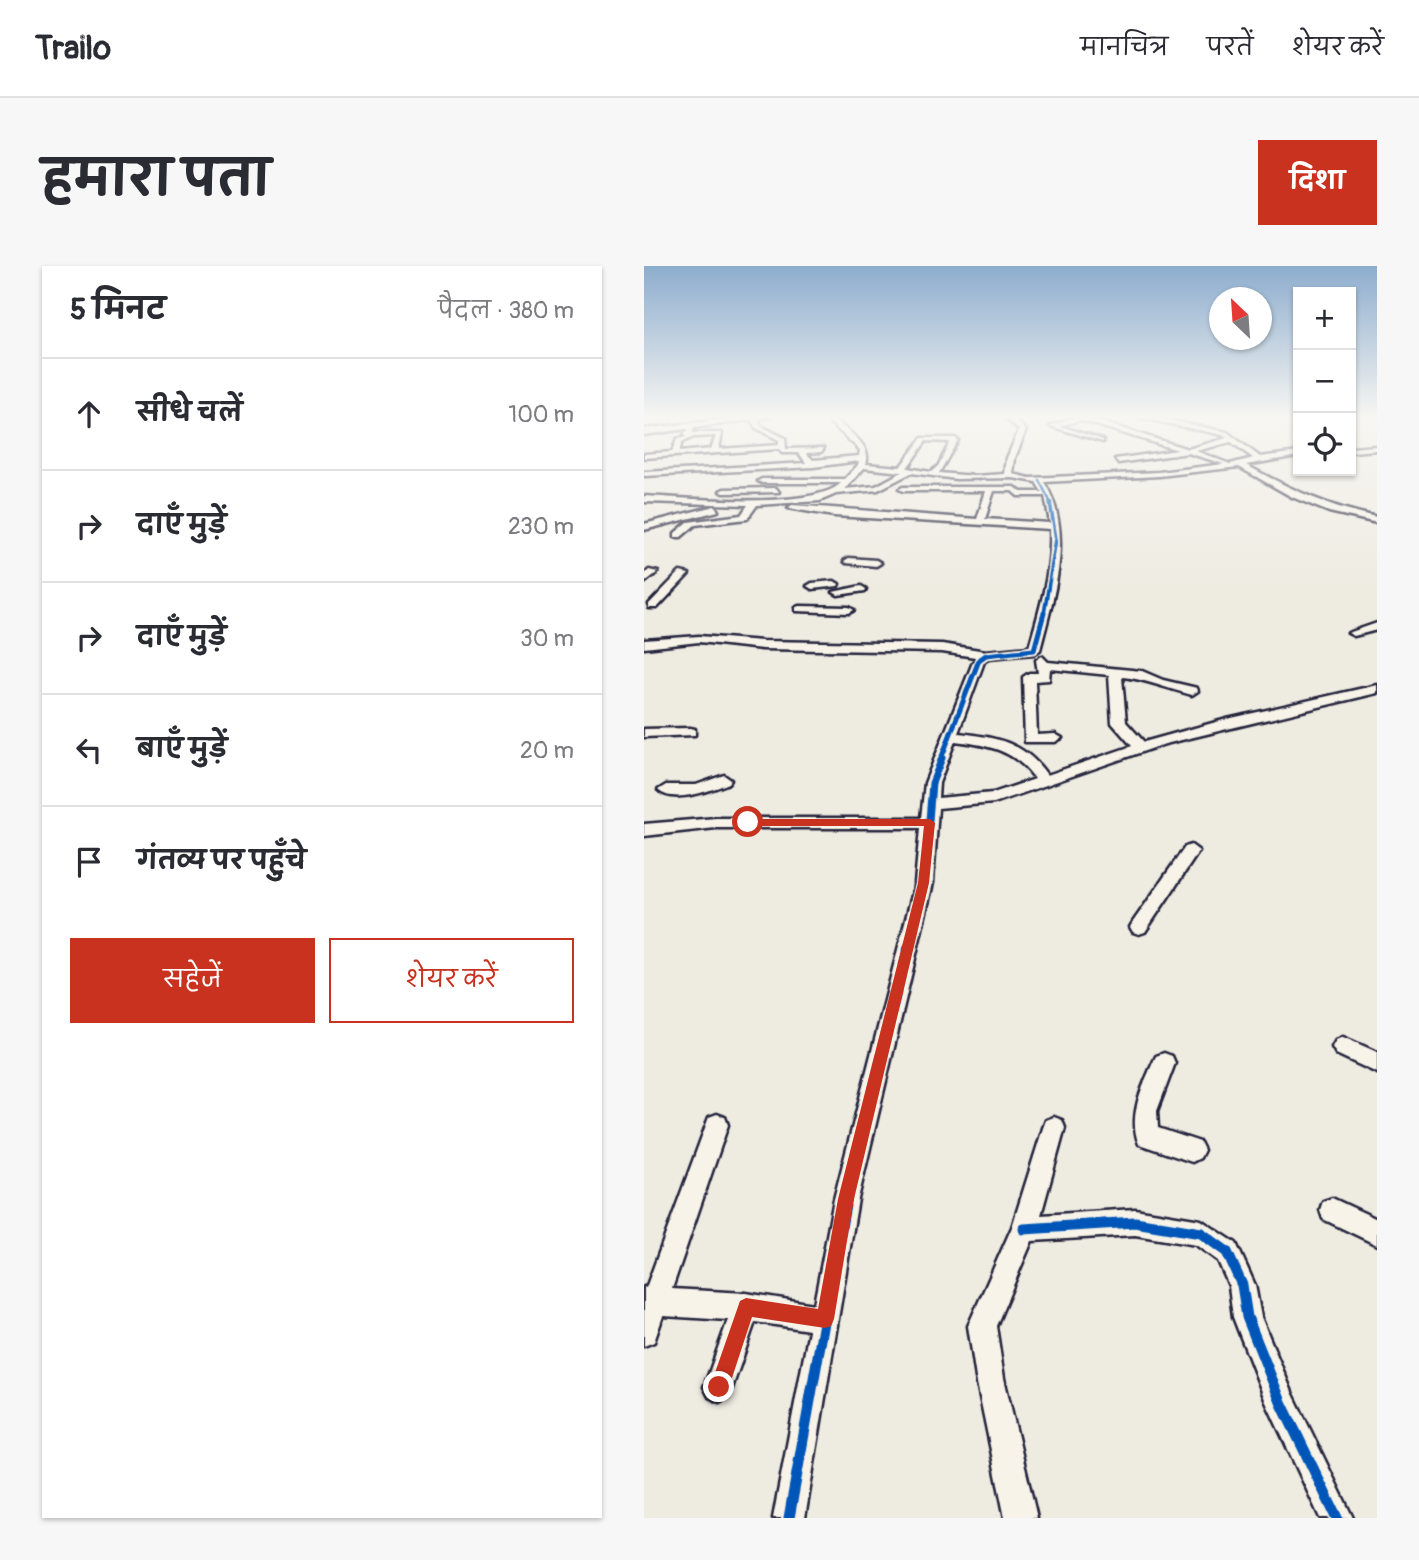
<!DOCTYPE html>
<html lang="hi">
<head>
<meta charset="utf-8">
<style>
  :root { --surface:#fff; --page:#f7f7f7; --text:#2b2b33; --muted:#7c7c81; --line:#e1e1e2; --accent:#c8321e }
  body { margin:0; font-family:Pangolin,"Playpen Sans Deva",sans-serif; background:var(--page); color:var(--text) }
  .controls { position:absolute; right:21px; top:21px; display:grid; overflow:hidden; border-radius:0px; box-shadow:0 2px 5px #0004 }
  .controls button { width:63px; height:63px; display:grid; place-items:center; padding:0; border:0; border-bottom:2px solid var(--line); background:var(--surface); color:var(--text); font:35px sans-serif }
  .compass { position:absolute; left:565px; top:21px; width:63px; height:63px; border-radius:50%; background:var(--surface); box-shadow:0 2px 5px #0004; rotate:335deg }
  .stop { position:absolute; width:21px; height:21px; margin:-16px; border:5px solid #c8321e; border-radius:50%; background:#fff }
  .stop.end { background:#c8321e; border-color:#fff; box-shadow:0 2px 7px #0008 }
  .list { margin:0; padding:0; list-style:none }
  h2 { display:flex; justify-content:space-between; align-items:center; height:91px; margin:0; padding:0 28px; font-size:30px }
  h2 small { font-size:23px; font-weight:400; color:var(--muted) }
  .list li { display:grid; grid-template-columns:46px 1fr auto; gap:21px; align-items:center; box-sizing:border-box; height:112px; padding:0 28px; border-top:2px solid var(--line) }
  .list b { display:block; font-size:26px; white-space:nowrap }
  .list em { font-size:23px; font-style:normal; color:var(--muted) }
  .actions { display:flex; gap:14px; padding:21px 28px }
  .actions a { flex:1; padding:16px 0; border:2px solid var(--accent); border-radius:0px; text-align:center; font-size:24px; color:var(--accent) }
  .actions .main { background:var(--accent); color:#fff }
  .icon { flex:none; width:38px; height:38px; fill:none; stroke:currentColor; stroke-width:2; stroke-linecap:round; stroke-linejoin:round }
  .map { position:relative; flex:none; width:733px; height:1252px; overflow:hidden; border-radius:0px }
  header { display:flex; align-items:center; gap:42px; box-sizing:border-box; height:98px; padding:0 35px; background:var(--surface); border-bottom:2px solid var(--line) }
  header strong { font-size:33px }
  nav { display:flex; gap:38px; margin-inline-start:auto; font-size:24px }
  .intro { display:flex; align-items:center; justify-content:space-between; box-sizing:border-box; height:168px; padding:0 42px }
  h1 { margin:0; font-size:49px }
  .button { padding:18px 32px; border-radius:0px; background:var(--accent); color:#fff; font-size:24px; font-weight:700 }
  main { display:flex; gap:42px; padding:0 42px }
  aside { flex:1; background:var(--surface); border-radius:0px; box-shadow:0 2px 5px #0004 }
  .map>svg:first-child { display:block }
</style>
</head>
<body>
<header>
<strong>Trailo</strong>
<nav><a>मानचित्र</a><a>परतें</a><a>शेयर करें</a></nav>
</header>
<div class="intro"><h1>हमारा पता</h1><a class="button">दिशा</a></div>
<main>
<aside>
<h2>5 मिनट<small>पैदल · 380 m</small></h2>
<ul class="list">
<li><svg class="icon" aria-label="ahead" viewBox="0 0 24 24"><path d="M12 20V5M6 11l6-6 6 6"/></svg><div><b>सीधे चलें</b></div><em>100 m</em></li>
<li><svg class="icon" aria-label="right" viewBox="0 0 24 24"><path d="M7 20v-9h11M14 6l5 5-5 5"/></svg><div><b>दाएँ मुड़ें</b></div><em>230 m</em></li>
<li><svg class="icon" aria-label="right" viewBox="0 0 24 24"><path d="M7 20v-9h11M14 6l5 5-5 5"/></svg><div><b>दाएँ मुड़ें</b></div><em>30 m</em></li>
<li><svg class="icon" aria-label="left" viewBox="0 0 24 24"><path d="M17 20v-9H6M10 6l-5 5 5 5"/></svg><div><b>बाएँ मुड़ें</b></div><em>20 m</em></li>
<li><svg class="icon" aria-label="arrive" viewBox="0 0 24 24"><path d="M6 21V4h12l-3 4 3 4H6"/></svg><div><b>गंतव्य पर पहुँचे</b></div></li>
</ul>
<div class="actions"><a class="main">सहेजें</a><a>शेयर करें</a></div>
</aside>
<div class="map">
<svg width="733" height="1252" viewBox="0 0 733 1252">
  <rect width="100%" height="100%" fill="#eeebe1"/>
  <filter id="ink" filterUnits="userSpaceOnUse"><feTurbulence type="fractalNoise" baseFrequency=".0143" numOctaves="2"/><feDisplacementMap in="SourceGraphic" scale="14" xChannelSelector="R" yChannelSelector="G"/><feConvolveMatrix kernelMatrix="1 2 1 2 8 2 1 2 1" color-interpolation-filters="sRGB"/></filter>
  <g filter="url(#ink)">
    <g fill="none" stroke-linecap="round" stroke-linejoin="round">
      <g stroke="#22223b" stroke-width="5">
        <g id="minor">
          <path d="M112 151 117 160 141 172 142 183 180 182 177 186 162 187 169 194 215 190 216 184 180 151H187C202 164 229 179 222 198L256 201 278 172H311L314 174 295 207 331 210 361 208 363 192 375 164 360 151H368L382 164 371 192 369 208 386 212 515 206 580 198 544 187 474 197 471 193 534 184 436 154 416 160 459 174V176L406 160 430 151H441L544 183 583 172 579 169 493 151H509L583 166 616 191 654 186V190L602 199C648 224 682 240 733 251V257L685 246 648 231 595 201 515 210 400 216C431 265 410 330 396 384L390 388 345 392 340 396 314 467C352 471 380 476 403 509L488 480 468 457 465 409 406 403 405 414 391 415 393 469 411 468 418 472 411 476H381L379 411 385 407H394L392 394 398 390 404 396 498 405 519 414 553 422 554 425 548 429C524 423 501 413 478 411L482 456 500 476 583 453 733 419V427L521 478 350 537 294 542 289 617 214 933 161 1252H129L165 1064 111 1056 85 1131 75 1136 65 1131 60 1121 84 1054 19 1050 10 1076 0 1080V1021L2 1022 65 851 73 848 81 851 84 859 28 1023 102 1027 170 1038 190 933 271 617 276 562H72L0 570V558L72 552H277L281 517 331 391 298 386 118 383 55 376 0 382V374L55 370 118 375 298 378 342 385 385 381C396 343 408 303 406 263L190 250 144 242 148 239 333 253 342 225H259L255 223 259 221H371L377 226H398L392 216 369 212 312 213 267 207 234 224 192 228 176 235 113 239 103 253 51 259 37 271H31V267L44 256 97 249 104 239 0 236V230C40 232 171 244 197 217H118L114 215 118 213H201L214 199 215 195 169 201 0 210V206L162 197 155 187H138L135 183 0 192V188L28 186 33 173 42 171 40 169 48 158 51 160 48 167H78L75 183 135 179V174L112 162 106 152ZM72 170 67 183 35 186 38 176 50 171ZM282 175 306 176 294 200 287 206 263 202ZM587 176 609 192 586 198 552 185ZM220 202 258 206 232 220 201 223ZM350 225H368L374 230H401L406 257 341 253ZM311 475C344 479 371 484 391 513L349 527 294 532 295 517Z"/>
          <path d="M733 180V184L707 186V182Z"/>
          <path d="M132 222 135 226 80 227 76 225 80 223Z"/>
          <path d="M71 240 74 245 0 264V258Z"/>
          <path d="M205 292 232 294 237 297 232 300 202 297 200 295Z"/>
          <path d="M5 304 14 306 0 317V309Z"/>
          <path d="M36 306 45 308 13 342H5V338Z"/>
          <path d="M190 315 195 318 194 320 168 323 163 320 168 317Z"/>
          <path d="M217 320 222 323 221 325 194 329 189 326Z"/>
          <path d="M156 340 205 341 210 344 205 347 152 345V341Z"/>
          <path d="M733 357V364L710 370 704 367Z"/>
          <path d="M46 462 51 463V469L0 471V463Z"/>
          <path d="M80 509 87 514 85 517C68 524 29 539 14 524L22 519H52Z"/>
          <path d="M547 579 555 585 501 666 495 668 489 666 486 661 489 656 541 581Z"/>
          <path d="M699 771 733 786V807L692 788 688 781 692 774Z"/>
          <path d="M520 787 528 790 531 797 513 845 514 862 556 876 560 884 556 892 548 896 495 878C483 849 500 817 512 790Z"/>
          <path d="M410 851 418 854 421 862 397 949 491 943 557 954 592 977 611 1019 617 1051 648 1126 709 1252H676L622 1136 589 1051 585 1020 574 995 552 979 491 969 388 975 352 1060 360 1112 393 1252H361L332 1112 324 1060 368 961 399 862 402 854Z"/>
          <path d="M688 932 733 953V979L679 953 676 944 679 935Z"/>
        </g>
      </g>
      <g stroke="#22223b" stroke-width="5">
        <path id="major" d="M98 151H127L0 169V163Z"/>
      </g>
      <use href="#minor" fill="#f7f3e8" fill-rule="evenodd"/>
      <use href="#major" fill="#f7f3e8" fill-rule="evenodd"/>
      <g stroke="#f7f3e8" stroke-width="4.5">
        <path id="cycleway-far5" d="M395 214 407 237"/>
      </g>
      <g stroke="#f7f3e8" stroke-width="6">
        <path id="cycleway-far4" d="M400 348 412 273 406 236"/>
      </g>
      <g stroke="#f7f3e8" stroke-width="9">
        <path id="cycleway-far3" d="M297 493 335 394 342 389 390 384 400 347"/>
      </g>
      <g stroke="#f7f3e8" stroke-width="11">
        <path id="cycleway-far2" d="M264 683 280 617 288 517 298 492"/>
      </g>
      <g stroke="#f7f3e8" stroke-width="13">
        <path id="cycleway-far1" d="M203 930 264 681"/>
      </g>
      <g stroke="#f7f3e8" stroke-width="16">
        <g id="cycleway">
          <path d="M380 963 491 956 557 967 583 986 598 1019 603 1051 637 1136 693 1252"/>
          <path d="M145 1252 203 928"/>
        </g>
      </g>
      <use href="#cycleway-far5" stroke="#0057b8" stroke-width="2.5"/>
      <use href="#cycleway-far4" stroke="#0057b8" stroke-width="3.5"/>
      <use href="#cycleway-far3" stroke="#0057b8" stroke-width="5"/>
      <use href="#cycleway-far2" stroke="#0057b8" stroke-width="7"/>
      <use href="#cycleway-far1" stroke="#0057b8" stroke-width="9"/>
      <use href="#cycleway" stroke="#0057b8" stroke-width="11"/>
    </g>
  </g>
  <linearGradient id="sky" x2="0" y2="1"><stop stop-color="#8dadce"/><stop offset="0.46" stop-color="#f7f6f2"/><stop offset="1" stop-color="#f7f6f2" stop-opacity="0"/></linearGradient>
  <rect width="733" height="327" fill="url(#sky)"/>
  <path fill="#c8321e" d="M104 553H286L291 557 285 617 210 933 190 1053 187 1060 181 1062 108 1051 85 1121 82 1128 75 1131 68 1128 66 1121 96 1035 102 1032 174 1043 194 933 274 617 280 560H104L99 556Z"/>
</svg>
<div class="controls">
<button>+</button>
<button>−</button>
<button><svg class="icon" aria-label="locate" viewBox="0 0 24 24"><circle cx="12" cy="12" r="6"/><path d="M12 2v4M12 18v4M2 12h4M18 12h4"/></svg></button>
</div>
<svg class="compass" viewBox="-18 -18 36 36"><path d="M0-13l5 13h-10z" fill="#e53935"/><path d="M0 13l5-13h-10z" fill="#7c7c81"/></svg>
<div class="stop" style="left:104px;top:556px"></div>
<div class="stop end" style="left:75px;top:1121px"></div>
</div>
</main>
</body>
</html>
